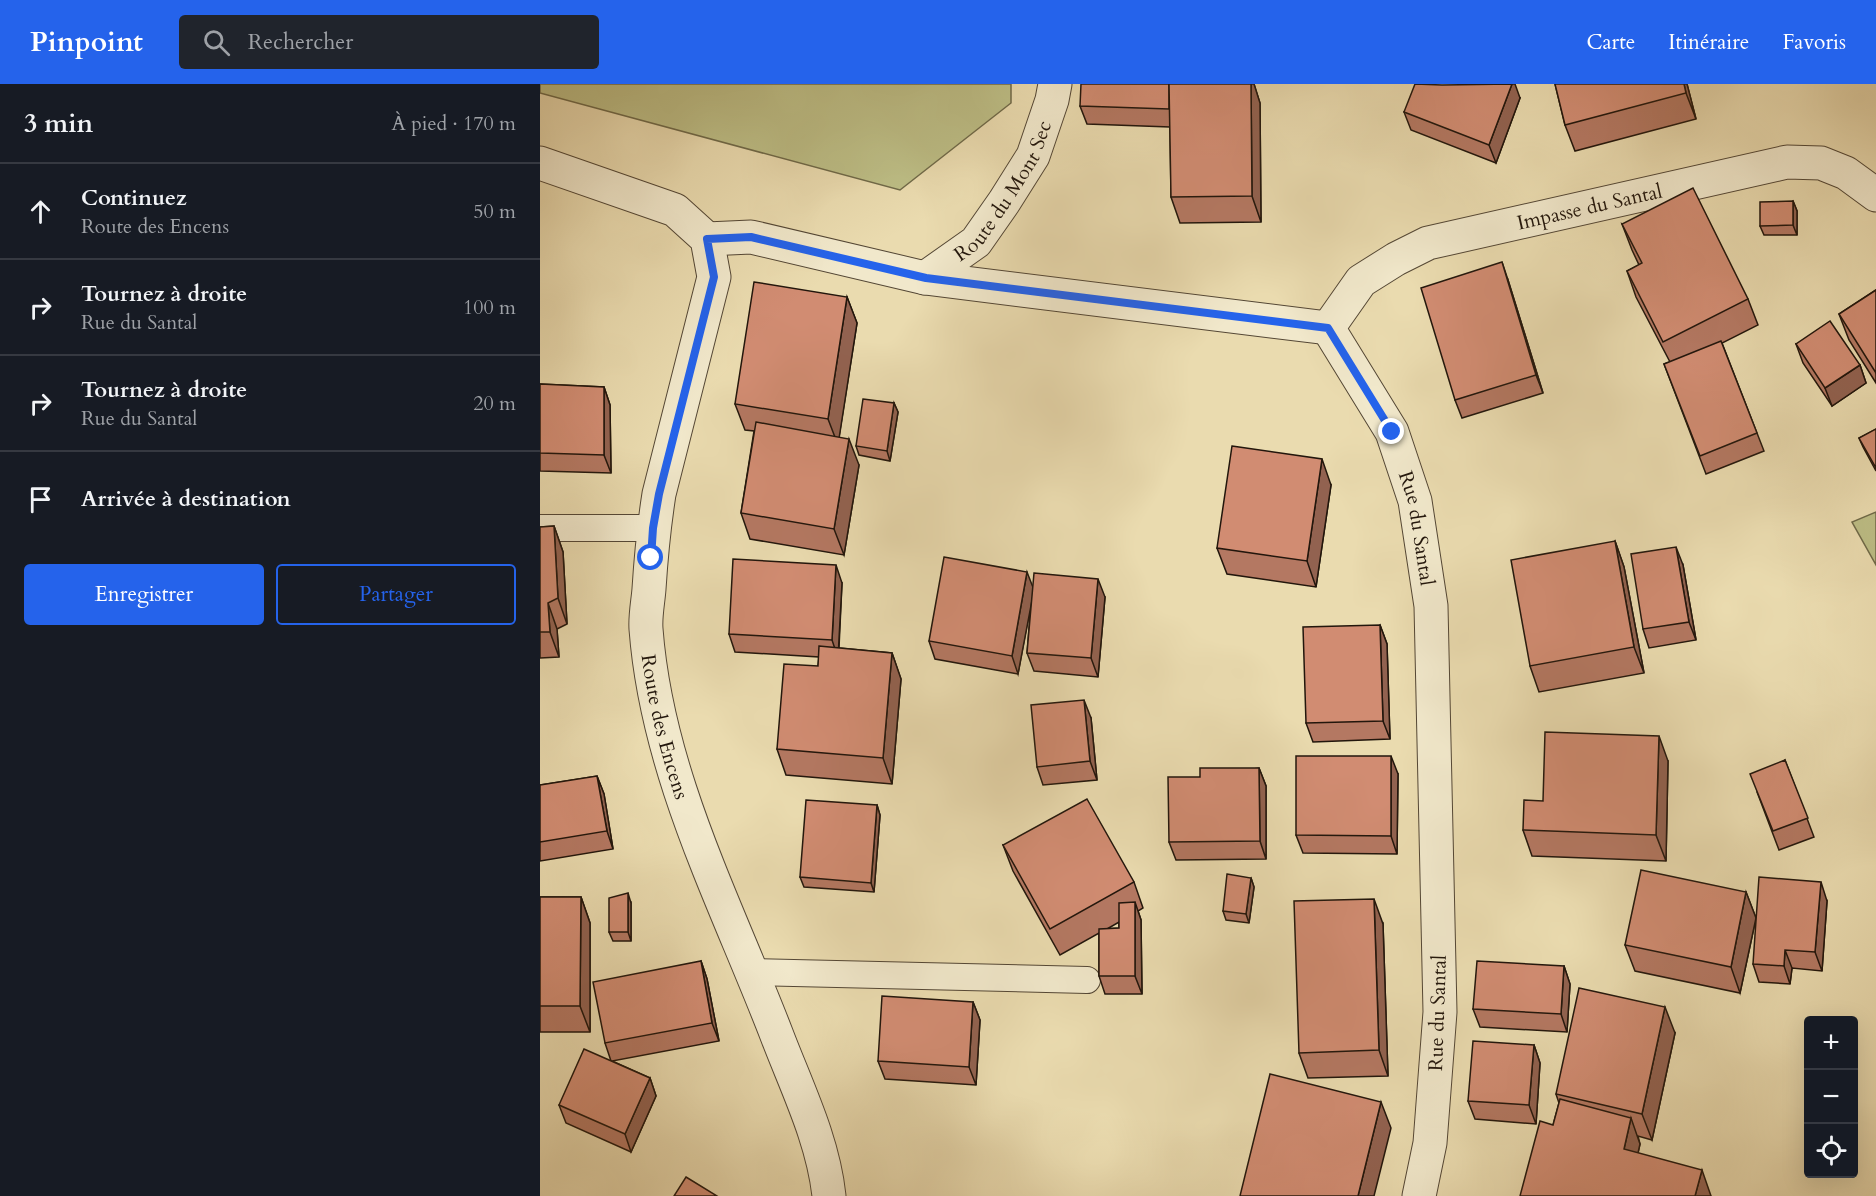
<!DOCTYPE html>
<html lang="fr">
<head>
<meta charset="utf-8">
<style>
  :root { --surface:#171b24; --page:#20242c; --text:#f1f3f6; --muted:#9ea1a6; --line:#363941; --accent:#2563eb }
  body { margin:0; font-family:Cardo,serif; background:var(--page); color:var(--text) }
  .controls { position:absolute; right:18px; bottom:18px; display:grid; overflow:hidden; border-radius:6px; box-shadow:0 6px 24px #0002 }
  .controls button { width:54px; height:54px; display:grid; place-items:center; padding:0; border:0; border-bottom:2px solid var(--line); background:var(--surface); color:var(--text); font:30px sans-serif }
  .stop { position:absolute; width:18px; height:18px; margin:-14px; border:4px solid #2563eb; border-radius:50%; background:#fff }
  .stop.end { background:#2563eb; border-color:#fff; box-shadow:0 2px 6px #0008 }
  .list { margin:0; padding:0; list-style:none }
  h2 { display:flex; justify-content:space-between; align-items:center; height:78px; margin:0; padding:0 24px; font-size:26px }
  h2 small { font-size:20px; font-weight:400; color:var(--muted) }
  .list li { display:grid; grid-template-columns:39px 1fr auto; gap:18px; align-items:center; box-sizing:border-box; height:96px; padding:0 24px; border-top:2px solid var(--line) }
  .list b { display:block; font-size:22px; white-space:nowrap }
  .list p { margin:0; font-size:20px; white-space:nowrap; color:var(--muted) }
  .list em { font-size:20px; font-style:normal; color:var(--muted) }
  .actions { display:flex; gap:12px; padding:18px 24px }
  .actions a { flex:1; padding:14px 0; border:2px solid var(--accent); border-radius:6px; text-align:center; font-size:21px; color:var(--accent) }
  .actions .main { background:var(--accent); color:#fff }
  .icon { flex:none; width:33px; height:33px; fill:none; stroke:currentColor; stroke-width:2; stroke-linecap:round; stroke-linejoin:round }
  .map { position:relative; flex:none; width:1336px; height:1112px; overflow:hidden }
  header { display:flex; align-items:center; gap:36px; box-sizing:border-box; height:84px; padding:0 30px; background:var(--accent); color:#fff }
  header strong { font-size:28px }
  nav { display:flex; gap:33px; margin-inline-start:auto; font-size:21px }
  .search { width:420px; height:54px; background:var(--page); display:flex; align-items:center; gap:15px; box-sizing:border-box; padding:0 21px; border-radius:6px; color:var(--muted); font-size:22px }
  main { display:flex }
  aside { flex:1; background:var(--surface) }
  .map>svg:first-child { display:block }
</style>
</head>
<body>
<header>
<strong>Pinpoint</strong>
<div class="search"><svg class="icon" aria-label="search" viewBox="0 0 24 24"><circle cx="10" cy="10" r="6"/><path d="M15 15l6 6"/></svg>Rechercher</div>
<nav><a>Carte</a><a>Itinéraire</a><a>Favoris</a></nav>
</header>
<main>
<aside>
<h2>3 min<small>À pied · 170 m</small></h2>
<ul class="list">
<li><svg class="icon" aria-label="ahead" viewBox="0 0 24 24"><path d="M12 20V5M6 11l6-6 6 6"/></svg><div><b>Continuez</b><p>Route des Encens</p></div><em>50 m</em></li>
<li><svg class="icon" aria-label="right" viewBox="0 0 24 24"><path d="M7 20v-9h11M14 6l5 5-5 5"/></svg><div><b>Tournez à droite</b><p>Rue du Santal</p></div><em>100 m</em></li>
<li><svg class="icon" aria-label="right" viewBox="0 0 24 24"><path d="M7 20v-9h11M14 6l5 5-5 5"/></svg><div><b>Tournez à droite</b><p>Rue du Santal</p></div><em>20 m</em></li>
<li><svg class="icon" aria-label="arrive" viewBox="0 0 24 24"><path d="M6 21V4h12l-3 4 3 4H6"/></svg><div><b>Arrivée à destination</b></div></li>
</ul>
<div class="actions"><a class="main">Enregistrer</a><a>Partager</a></div>
</aside>
<div class="map">
<svg width="1336" height="1112" viewBox="0 0 1336 1112">
  <rect width="100%" height="100%" fill="#eadbaf"/>
  <filter id="stains"><feTurbulence type="fractalNoise" baseFrequency=".00333" numOctaves="4"/><feColorMatrix values="0 0 0 0 .2 0 0 0 0 .09 0 0 0 0 .02 0 0 0 .5 -.17"/></filter>
  <radialGradient id="worn" r=".72"><stop offset=".6" stop-color="#630" stop-opacity="0"/><stop offset="1" stop-color="#630" stop-opacity=".3"/></radialGradient>
  <g fill="#bdbe86" stroke="#706a49" stroke-width="1.5">
    <path d="M0 0H471V19L360 106 0 9Z"/>
    <path d="M1336 428V481L1312 438Z"/>
  </g>
  <g fill="none" stroke-linecap="round" stroke-linejoin="round">
    <g stroke="#544735" stroke-width="28">
      <g id="service">
        <path d="M0 444H113"/>
        <path d="M212 888 547 896"/>
      </g>
    </g>
    <g stroke="#544735" stroke-width="35">
      <g id="minor">
        <path d="M167 155 211 153 385 194 788 244"/>
        <path id="s1" d="M385 194 436 158 464 118 493 72 512 16 515 0"/>
        <path id="s2" d="M788 244 852 348 875 417 891 522 900 928 890 1059 879 1112"/>
        <path id="s3" d="M788 244 821 197 856 175 888 159 1247 78 1281 79 1306 89 1336 111"/>
      </g>
    </g>
    <g stroke="#544735" stroke-width="35">
      <g id="tertiary">
        <path id="s4" d="M0 79 135 126 167 155 174 193 119 410C114 442 111 473 109 505 108 518 105 532 106 545 117 689 185 817 236 949 256 1002 283 1055 289 1112"/>
      </g>
    </g>
    <use href="#service" stroke="#f1e8cb" stroke-width="26"/>
    <use href="#minor" stroke="#f1e8cb" stroke-width="33"/>
    <use href="#tertiary" stroke="#f1e8cb" stroke-width="33"/>
  </g>
  <g fill="#b47862" stroke="#22160c" stroke-width="1.5" fill-rule="evenodd">
    <path d="M714 0 720 19 721 138 640 139 631 113 630 43 547 40 540 22Z"/>
    <path d="M1015 0H1147L1156 35 1035 67 1025 41Z"/>
    <path d="M980 14 956 79 871 46 864 28Z"/>
    <path d="M1253 117 1257 127V151H1224L1220 142Z"/>
    <path d="M1082 140 1208 215 1218 241 1182 259 1224 367 1166 390 1124 280 1130 278 1096 213 1087 187 1099 181 1092 166Z"/>
    <path d="M968 196 1003 309 922 334 915 316Z"/>
    <path d="M1336 206V299L1309 256 1299 230Z"/>
    <path d="M307 213 317 239 299 353 319 381 304 471 210 455 201 429 214 347 205 346 195 320Z"/>
    <path d="M1256 260 1320 281 1326 299 1292 322 1263 279Z"/>
    <path d="M0 300 64 303 70 321 71 389 0 387Z"/>
    <path d="M354 319 358 328 350 377 319 371 316 362Z"/>
    <path d="M1336 345V387L1323 363 1319 354Z"/>
    <path d="M791 401 776 503 687 490 677 464Z"/>
    <path d="M14 442 23 468 27 540 17 545 19 573 0 574V443Z"/>
    <path d="M1075 457 1084 483 1104 589 999 608 990 582Z"/>
    <path d="M1143 481 1156 556 1109 564 1103 545Z"/>
    <path d="M302 499 299 564 352 569 361 595 352 700 246 691 237 665 278 582 279 573 195 568 189 550Z"/>
    <path d="M492 503 565 513 558 593 494 587 487 569 491 519 478 590 395 575 389 557Z"/>
    <path d="M840 541 847 560 850 655 773 658 766 639Z"/>
    <path d="M551 634 557 696 503 701 497 683Z"/>
    <path d="M1245 676 1274 753 1239 766 1217 708Z"/>
    <path d="M1128 677 1126 777 992 772 983 746 1003 717Z"/>
    <path d="M719 684 726 702V775L636 776 629 758 660 693Z"/>
    <path d="M858 690 857 770 763 769 756 751Z"/>
    <path d="M57 692 64 710 73 765 0 777V701Z"/>
    <path d="M337 721 340 731 334 808 264 803 260 793Z"/>
    <path d="M463 761 594 798 603 824 598 827 601 836 602 910H565L559 892V849L520 871 473 787ZM579 838V844L567 845Z"/>
    <path d="M711 794 714 803 709 839 686 836 683 827Z"/>
    <path d="M1206 808 1216 834 1200 909 1095 887 1085 861Z"/>
    <path d="M0 813H41L50 839V948H0Z"/>
    <path d="M1287 817 1282 887 1252 884 1250 900 1219 898 1213 880Z"/>
    <path d="M91 819V857H73L69 848Z"/>
    <path d="M843 840 848 992 768 994 759 969Z"/>
    <path d="M161 877 167 895 179 957 72 977 110 994 116 1012 91 1068 26 1039 19 1021 71 977 65 959Z"/>
    <path d="M1024 882 1030 900 1027 948 940 943 933 925Z"/>
    <path d="M433 918 440 936 436 1001 345 995 338 977Z"/>
    <path d="M1135 949 1112 1056 1098 1052 1100 1060 1098 1069 1171 1112 1013 1041 1019 1019 1016 1010Z"/>
    <path d="M994 961 1000 979 996 1040 935 1035 928 1017Z"/>
  </g>
  <g fill="#926250" stroke="#22160c" stroke-width="1.5">
    <path d="M711 0H714L720 19 721 138 712 112Z"/>
    <path d="M972 0H975L980 14 956 79 949 61Z"/>
    <path d="M1144 0H1147L1156 35 1146 9Z"/>
    <path d="M1253 117 1257 127V151L1253 141Z"/>
    <path d="M962 178 968 196 1003 309 996 291Z"/>
    <path d="M307 213 317 239 298 361 288 335Z"/>
    <path d="M1320 281 1326 299 1292 322 1285 304Z"/>
    <path d="M64 303 70 321 71 389 64 371Z"/>
    <path d="M354 319 358 328 350 377 347 367Z"/>
    <path d="M309 355 319 381 304 471 294 445Z"/>
    <path d="M782 375 791 401 776 503 767 477Z"/>
    <path d="M14 442 23 468 27 540 18 514Z"/>
    <path d="M1075 457 1084 483 1104 589 1094 563Z"/>
    <path d="M1136 463 1143 481 1156 556 1149 538Z"/>
    <path d="M296 481 302 499 298 574 292 556Z"/>
    <path d="M487 488 494 506 478 590 472 572Z"/>
    <path d="M558 495 565 513 558 593 551 574Z"/>
    <path d="M8 519 17 545 19 573 10 548Z"/>
    <path d="M840 541 847 560 850 655 843 637Z"/>
    <path d="M352 569 361 595 352 700 343 674Z"/>
    <path d="M544 616 551 634 557 696 550 677Z"/>
    <path d="M1119 652 1128 677 1126 777 1116 751Z"/>
    <path d="M851 672 858 690 857 770 851 752Z"/>
    <path d="M719 684 726 702V775L720 757Z"/>
    <path d="M57 692 64 710 73 765 67 747Z"/>
    <path d="M337 721 340 731 334 808 331 799Z"/>
    <path d="M711 794 714 803 709 839 706 830Z"/>
    <path d="M1281 798 1287 817 1282 887 1275 868Z"/>
    <path d="M1206 808 1216 834 1200 909 1191 883Z"/>
    <path d="M88 809 91 819V857L88 848Z"/>
    <path d="M41 813 50 839V948L40 922Z"/>
    <path d="M834 815 843 840 848 992 839 966Z"/>
    <path d="M595 818 601 836 602 910 595 892Z"/>
    <path d="M1245 866 1252 884 1250 900 1244 882Z"/>
    <path d="M161 877 167 895 179 957 172 939Z"/>
    <path d="M1024 882 1030 900 1027 948 1021 930Z"/>
    <path d="M433 918 440 936 436 1001 429 983Z"/>
    <path d="M1125 923 1135 949 1112 1056 1102 1030Z"/>
    <path d="M994 961 1000 979 996 1040 989 1021Z"/>
    <path d="M110 994 116 1012 91 1068 85 1050Z"/>
    <path d="M841 1018 851 1044 834 1112H818Z"/>
    <path d="M1091 1034 1100 1060 1093 1091 1084 1065Z"/>
    <path d="M1162 1086 1171 1112H1155Z"/>
  </g>
  <g fill="#d18c72" stroke="#22160c" stroke-width="1.5">
    <path d="M541 0H629V25L540 22Z"/>
    <path d="M629 0H711L712 112 631 113Z"/>
    <path d="M875 0 902 1 972 0 949 61 864 28Z"/>
    <path d="M1015 0H1144L1146 9 1025 41Z"/>
    <path d="M1153 104 1208 215 1123 258 1087 187 1102 179 1082 140Z"/>
    <path d="M1253 117V141L1220 142V118Z"/>
    <path d="M962 178 996 291 915 316 881 204Z"/>
    <path d="M214 198 307 213 288 335 195 320Z"/>
    <path d="M1336 206V289L1299 230Z"/>
    <path d="M1290 237 1320 281 1285 304 1256 260Z"/>
    <path d="M1181 257 1217 349 1160 372 1124 280Z"/>
    <path d="M0 300 64 303V371L0 369Z"/>
    <path d="M323 315 354 319 347 367 316 362Z"/>
    <path d="M216 338 309 355 294 445 201 429Z"/>
    <path d="M1336 345V384L1319 354Z"/>
    <path d="M692 362 782 375 767 477 677 464Z"/>
    <path d="M14 442 18 514 8 519 10 548H0V443Z"/>
    <path d="M1075 457 1094 563 990 582 971 476Z"/>
    <path d="M1136 463 1149 538 1103 545 1091 470Z"/>
    <path d="M404 473 487 488 472 572 389 557Z"/>
    <path d="M193 475 296 481 292 556 189 550Z"/>
    <path d="M494 489 558 495 551 574 487 569Z"/>
    <path d="M840 541 843 637 766 639 763 543Z"/>
    <path d="M279 562 352 569 343 674 237 665 244 580 278 582Z"/>
    <path d="M544 616 550 677 497 683 491 621Z"/>
    <path d="M1005 648 1119 652 1116 751 983 746 984 716 1003 717Z"/>
    <path d="M756 672H851V752L756 751Z"/>
    <path d="M1245 676 1268 734 1233 747 1210 690Z"/>
    <path d="M660 684H719L720 757 629 758 628 693H660Z"/>
    <path d="M57 692 67 747 0 758V701Z"/>
    <path d="M547 715 594 798 510 845 463 761Z"/>
    <path d="M266 716 337 721 331 799 260 793Z"/>
    <path d="M1101 786 1206 808 1191 883 1085 861Z"/>
    <path d="M687 790 711 794 706 830 683 827Z"/>
    <path d="M1219 793 1281 798 1275 868 1245 866 1244 882 1213 880Z"/>
    <path d="M88 809V848H69V814Z"/>
    <path d="M0 813H41L40 922H0Z"/>
    <path d="M834 815 839 966 759 969 754 817Z"/>
    <path d="M595 818V892H559V845L579 844V819Z"/>
    <path d="M161 877 172 939 65 959 53 898Z"/>
    <path d="M937 877 1024 882 1021 930 933 925Z"/>
    <path d="M1039 904 1125 923 1102 1030 1016 1010Z"/>
    <path d="M342 912 433 918 429 983 338 977Z"/>
    <path d="M933 957 994 961 989 1021 928 1017Z"/>
    <path d="M44 965 110 994 85 1050 19 1021Z"/>
    <path d="M730 990 841 1018 818 1112H700Z"/>
    <path d="M1020 1015 1091 1034 1084 1065 1162 1086 1155 1112H980L1000 1037 1013 1041Z"/>
    <path d="M146 1093 177 1112H134Z"/>
  </g>
  <g fill="none" stroke-linecap="round" stroke-linejoin="round">
    <path stroke="#2563eb" stroke-width="8" d="M111 474 113 444 119 410 174 193 167 155 211 153 386 194 788 244 852 348"/>
  </g>
  <g text-anchor="middle" stroke-width="5" stroke-linejoin="round" paint-order="stroke">
    <g font-size="20" fill="#22160c" stroke="#f1e8cb">
      <text dy="7" stroke="none"><textPath href="#s1" startOffset="120">Route du Mont Sec</textPath></text>
      <text dy="7" stroke="none"><textPath href="#s3" startOffset="300">Impasse du Santal</textPath></text>
      <text dy="7" stroke="none"><textPath href="#s2" startOffset="222">Rue du Santal</textPath></text>
      <text dy="7" stroke="none"><textPath href="#s4" startOffset="684">Route des Encens</textPath></text>
      <text transform="translate(897 929) rotate(-88)" y="7">Rue du Santal</text>
    </g>
  </g>
  <rect width="100%" height="100%" filter="url(#stains)"/>
  <rect width="100%" height="100%" fill="url(#worn)"/>
</svg>
<div class="controls">
<button>+</button>
<button>−</button>
<button><svg class="icon" aria-label="locate" viewBox="0 0 24 24"><circle cx="12" cy="12" r="6"/><path d="M12 2v4M12 18v4M2 12h4M18 12h4"/></svg></button>
</div>
<div class="stop" style="left:111px;top:474px"></div>
<div class="stop end" style="left:852px;top:348px"></div>
</div>
</main>
</body>
</html>
